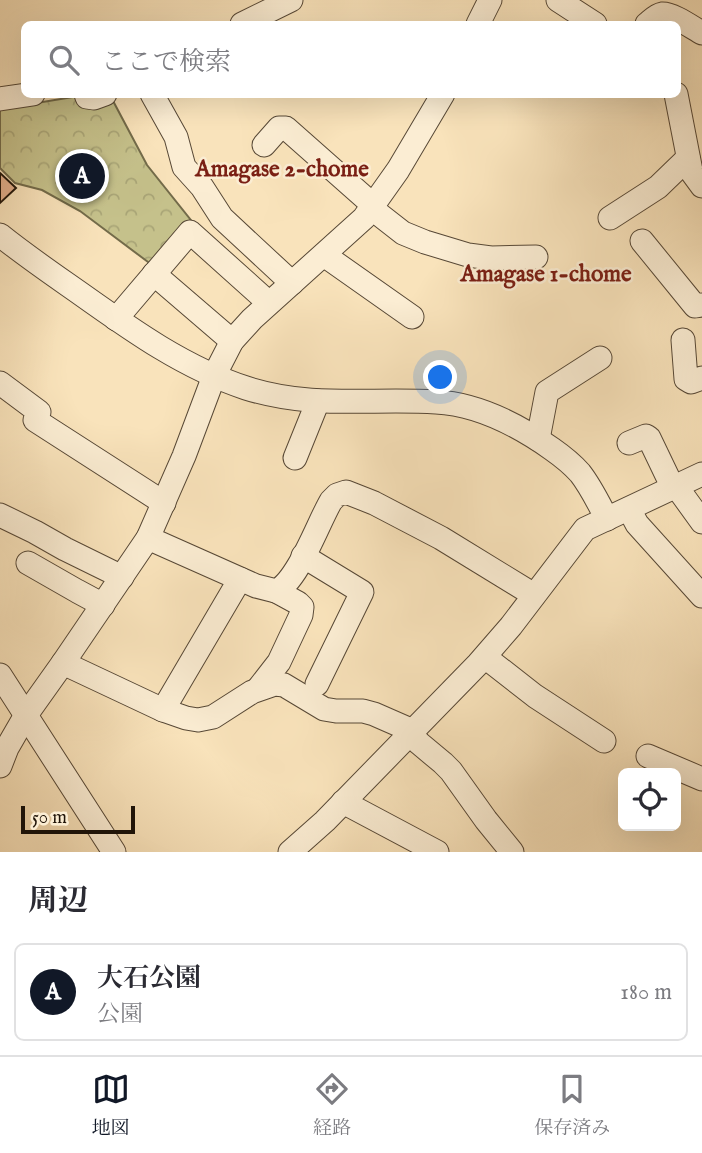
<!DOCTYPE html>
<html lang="ja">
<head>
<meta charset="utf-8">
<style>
  :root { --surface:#fff; --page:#f2f2f3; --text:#2b2b33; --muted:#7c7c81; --line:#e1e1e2; --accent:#111827 }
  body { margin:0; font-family:"IM FELL English","Noto Serif JP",serif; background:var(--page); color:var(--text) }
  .controls { position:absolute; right:21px; bottom:21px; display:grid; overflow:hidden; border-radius:10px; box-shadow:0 7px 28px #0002 }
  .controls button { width:63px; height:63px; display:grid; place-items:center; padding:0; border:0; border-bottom:2px solid var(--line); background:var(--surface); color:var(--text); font:35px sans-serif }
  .scale { position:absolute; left:21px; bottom:18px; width:114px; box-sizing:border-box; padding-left:7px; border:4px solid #211509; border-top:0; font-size:19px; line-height:24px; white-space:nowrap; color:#211509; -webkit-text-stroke:5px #fbedd3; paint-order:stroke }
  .you { position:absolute; left:441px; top:378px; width:24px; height:24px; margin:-18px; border:5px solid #fff; border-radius:50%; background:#1a73e8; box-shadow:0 0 0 10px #1a73e833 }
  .badge { display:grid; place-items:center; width:46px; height:46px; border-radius:50%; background:var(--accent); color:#fff; font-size:23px; font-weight:700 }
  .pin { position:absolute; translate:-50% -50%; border:4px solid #fff; box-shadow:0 2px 7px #0006 }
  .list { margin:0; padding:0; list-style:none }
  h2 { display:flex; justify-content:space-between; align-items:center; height:91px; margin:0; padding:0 28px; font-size:30px }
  h2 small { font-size:23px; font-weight:400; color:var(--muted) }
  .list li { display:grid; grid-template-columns:46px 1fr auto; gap:21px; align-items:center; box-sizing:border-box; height:98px; margin:0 14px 14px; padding:0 14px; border:2px solid var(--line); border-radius:10px }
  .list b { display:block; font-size:26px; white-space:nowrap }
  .list p { margin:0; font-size:23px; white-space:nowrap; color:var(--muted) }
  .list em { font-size:23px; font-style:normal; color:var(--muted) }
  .icon { flex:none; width:38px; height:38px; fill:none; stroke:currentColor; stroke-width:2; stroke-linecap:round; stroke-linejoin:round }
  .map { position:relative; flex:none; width:702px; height:852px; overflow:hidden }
  .search { position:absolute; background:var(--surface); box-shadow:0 7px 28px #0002; left:21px; right:21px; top:21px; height:77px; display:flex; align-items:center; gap:18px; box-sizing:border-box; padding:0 24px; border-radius:10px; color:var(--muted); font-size:26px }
  .sheet { height:203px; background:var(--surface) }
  nav { display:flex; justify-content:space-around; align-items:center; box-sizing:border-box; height:98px; border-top:2px solid var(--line); background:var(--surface); font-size:19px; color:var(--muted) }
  nav a { display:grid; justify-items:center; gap:4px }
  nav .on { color:var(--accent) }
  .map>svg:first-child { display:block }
</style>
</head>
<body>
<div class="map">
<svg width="702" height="852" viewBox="0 0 702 852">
  <defs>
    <pattern id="park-crowns" width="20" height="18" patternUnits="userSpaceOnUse" patternTransform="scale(1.75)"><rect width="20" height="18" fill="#c5c18b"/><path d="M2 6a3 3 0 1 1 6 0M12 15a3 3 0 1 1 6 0" fill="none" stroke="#a9a577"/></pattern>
  </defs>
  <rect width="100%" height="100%" fill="#f9e3bb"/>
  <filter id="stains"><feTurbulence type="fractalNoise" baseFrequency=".00286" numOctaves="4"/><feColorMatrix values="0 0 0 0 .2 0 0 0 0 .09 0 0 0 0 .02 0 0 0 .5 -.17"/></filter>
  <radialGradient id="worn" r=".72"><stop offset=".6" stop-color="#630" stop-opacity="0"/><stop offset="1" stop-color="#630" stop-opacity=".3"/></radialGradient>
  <path fill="url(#park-crowns)" stroke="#736b4a" stroke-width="2" d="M85 95 112 99 147 165 194 224 156 268 80 211 42 190 15 183 0 168V109Z"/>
  <path fill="#e3af8c" stroke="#211509" stroke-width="2" d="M0 173 16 188 0 203Z"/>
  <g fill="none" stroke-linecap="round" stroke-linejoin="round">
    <g stroke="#574836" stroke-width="25">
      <g id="minor">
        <path d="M558 0 595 24"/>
        <path d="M242 24 291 0"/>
        <path d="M478 24 490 0"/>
        <path d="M647 24C651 21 656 15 662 14 672 13 693 28 702 33"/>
        <path d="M86 94 87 97 94 98 105 94"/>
        <path d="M152 94 176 137 184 167 202 187 222 218 292 283"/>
        <path d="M676 94 691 171 702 186"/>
        <path d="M0 99 33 94"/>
        <path d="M264 145 279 128H286L373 205"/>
        <path d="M371 208 403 233 425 242 468 255 491 258 536 257"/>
        <path d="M610 218 658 187 688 158"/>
        <path d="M0 235C26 256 54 275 81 294 133 331 185 368 246 388 312 409 370 398 436 402 479 404 518 425 552 449 562 456 572 464 580 473 591 487 599 504 607 519"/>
        <path d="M642 241 695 306 702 305"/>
        <path d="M324 255 412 317"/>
        <path d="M154 274 232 341"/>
        <path d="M116 319 190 232 269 303"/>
        <path d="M683 340 686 379 691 382 702 378"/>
        <path d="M0 383 39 412 35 420 164 503"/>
        <path d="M538 439 547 392 600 358"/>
        <path d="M629 443 646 436 649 438 673 488"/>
        <path d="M295 458 318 401"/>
        <path d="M676 486 702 522"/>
        <path d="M629 509 637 524 702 596"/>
        <path d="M0 515 35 532 65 549 122 577"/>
        <path d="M148 538 256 586 276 591C298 581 318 523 331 501L337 495 346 492 374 503 441 538 534 595"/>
        <path d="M303 556 362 592 317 684"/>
        <path d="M28 563 77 591 103 605"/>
        <path d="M485 657 535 696 604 741"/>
        <path d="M63 663 163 710 186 718 198 720 213 717 252 692 275 684 284 685 324 709 336 711H363L374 714 406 728 419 743 443 763 451 771 486 820 512 852"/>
        <path d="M0 675 114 852"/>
        <path d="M258 689 279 662 301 615 302 607 298 603 276 591"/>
        <path d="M163 710 240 579"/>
        <path d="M648 756 702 779"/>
        <path d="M0 766 7 748 26 715 63 663 148 538 184 456 214 376 232 341 252 319 364 218 398 170 443 94"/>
        <path d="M343 802 437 852"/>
        <path d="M290 852 325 821 478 664 511 626 585 529 702 474"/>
      </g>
    </g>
    <use href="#minor" stroke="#fbedd3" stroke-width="23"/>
  </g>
  <g text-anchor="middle" stroke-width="5" stroke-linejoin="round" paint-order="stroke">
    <g font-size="23" font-weight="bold" fill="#7a1f14" stroke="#fbedd3">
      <text x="282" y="176">Amagase 2-chome</text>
      <text x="546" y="281">Amagase 1-chome</text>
    </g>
  </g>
  <rect width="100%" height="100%" filter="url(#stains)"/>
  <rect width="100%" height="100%" fill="url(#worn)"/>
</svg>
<div class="controls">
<button><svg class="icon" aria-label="locate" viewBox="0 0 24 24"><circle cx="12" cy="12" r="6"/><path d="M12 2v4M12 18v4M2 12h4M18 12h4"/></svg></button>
</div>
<div class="scale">50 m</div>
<div class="you"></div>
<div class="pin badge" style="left:82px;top:176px">A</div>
<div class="search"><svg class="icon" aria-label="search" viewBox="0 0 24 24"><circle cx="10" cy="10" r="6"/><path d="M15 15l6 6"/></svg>ここで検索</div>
</div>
<section class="sheet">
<h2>周辺<small></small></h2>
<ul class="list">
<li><span class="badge">A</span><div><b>大石公園</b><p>公園</p></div><em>180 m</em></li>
</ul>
</section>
<nav>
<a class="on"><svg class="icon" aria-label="map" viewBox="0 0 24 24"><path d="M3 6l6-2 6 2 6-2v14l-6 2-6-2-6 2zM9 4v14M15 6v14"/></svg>地図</a>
<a><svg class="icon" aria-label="directions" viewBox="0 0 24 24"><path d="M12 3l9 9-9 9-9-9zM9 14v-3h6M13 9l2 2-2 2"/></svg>経路</a>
<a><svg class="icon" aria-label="saved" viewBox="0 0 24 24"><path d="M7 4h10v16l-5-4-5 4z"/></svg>保存済み</a>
</nav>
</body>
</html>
